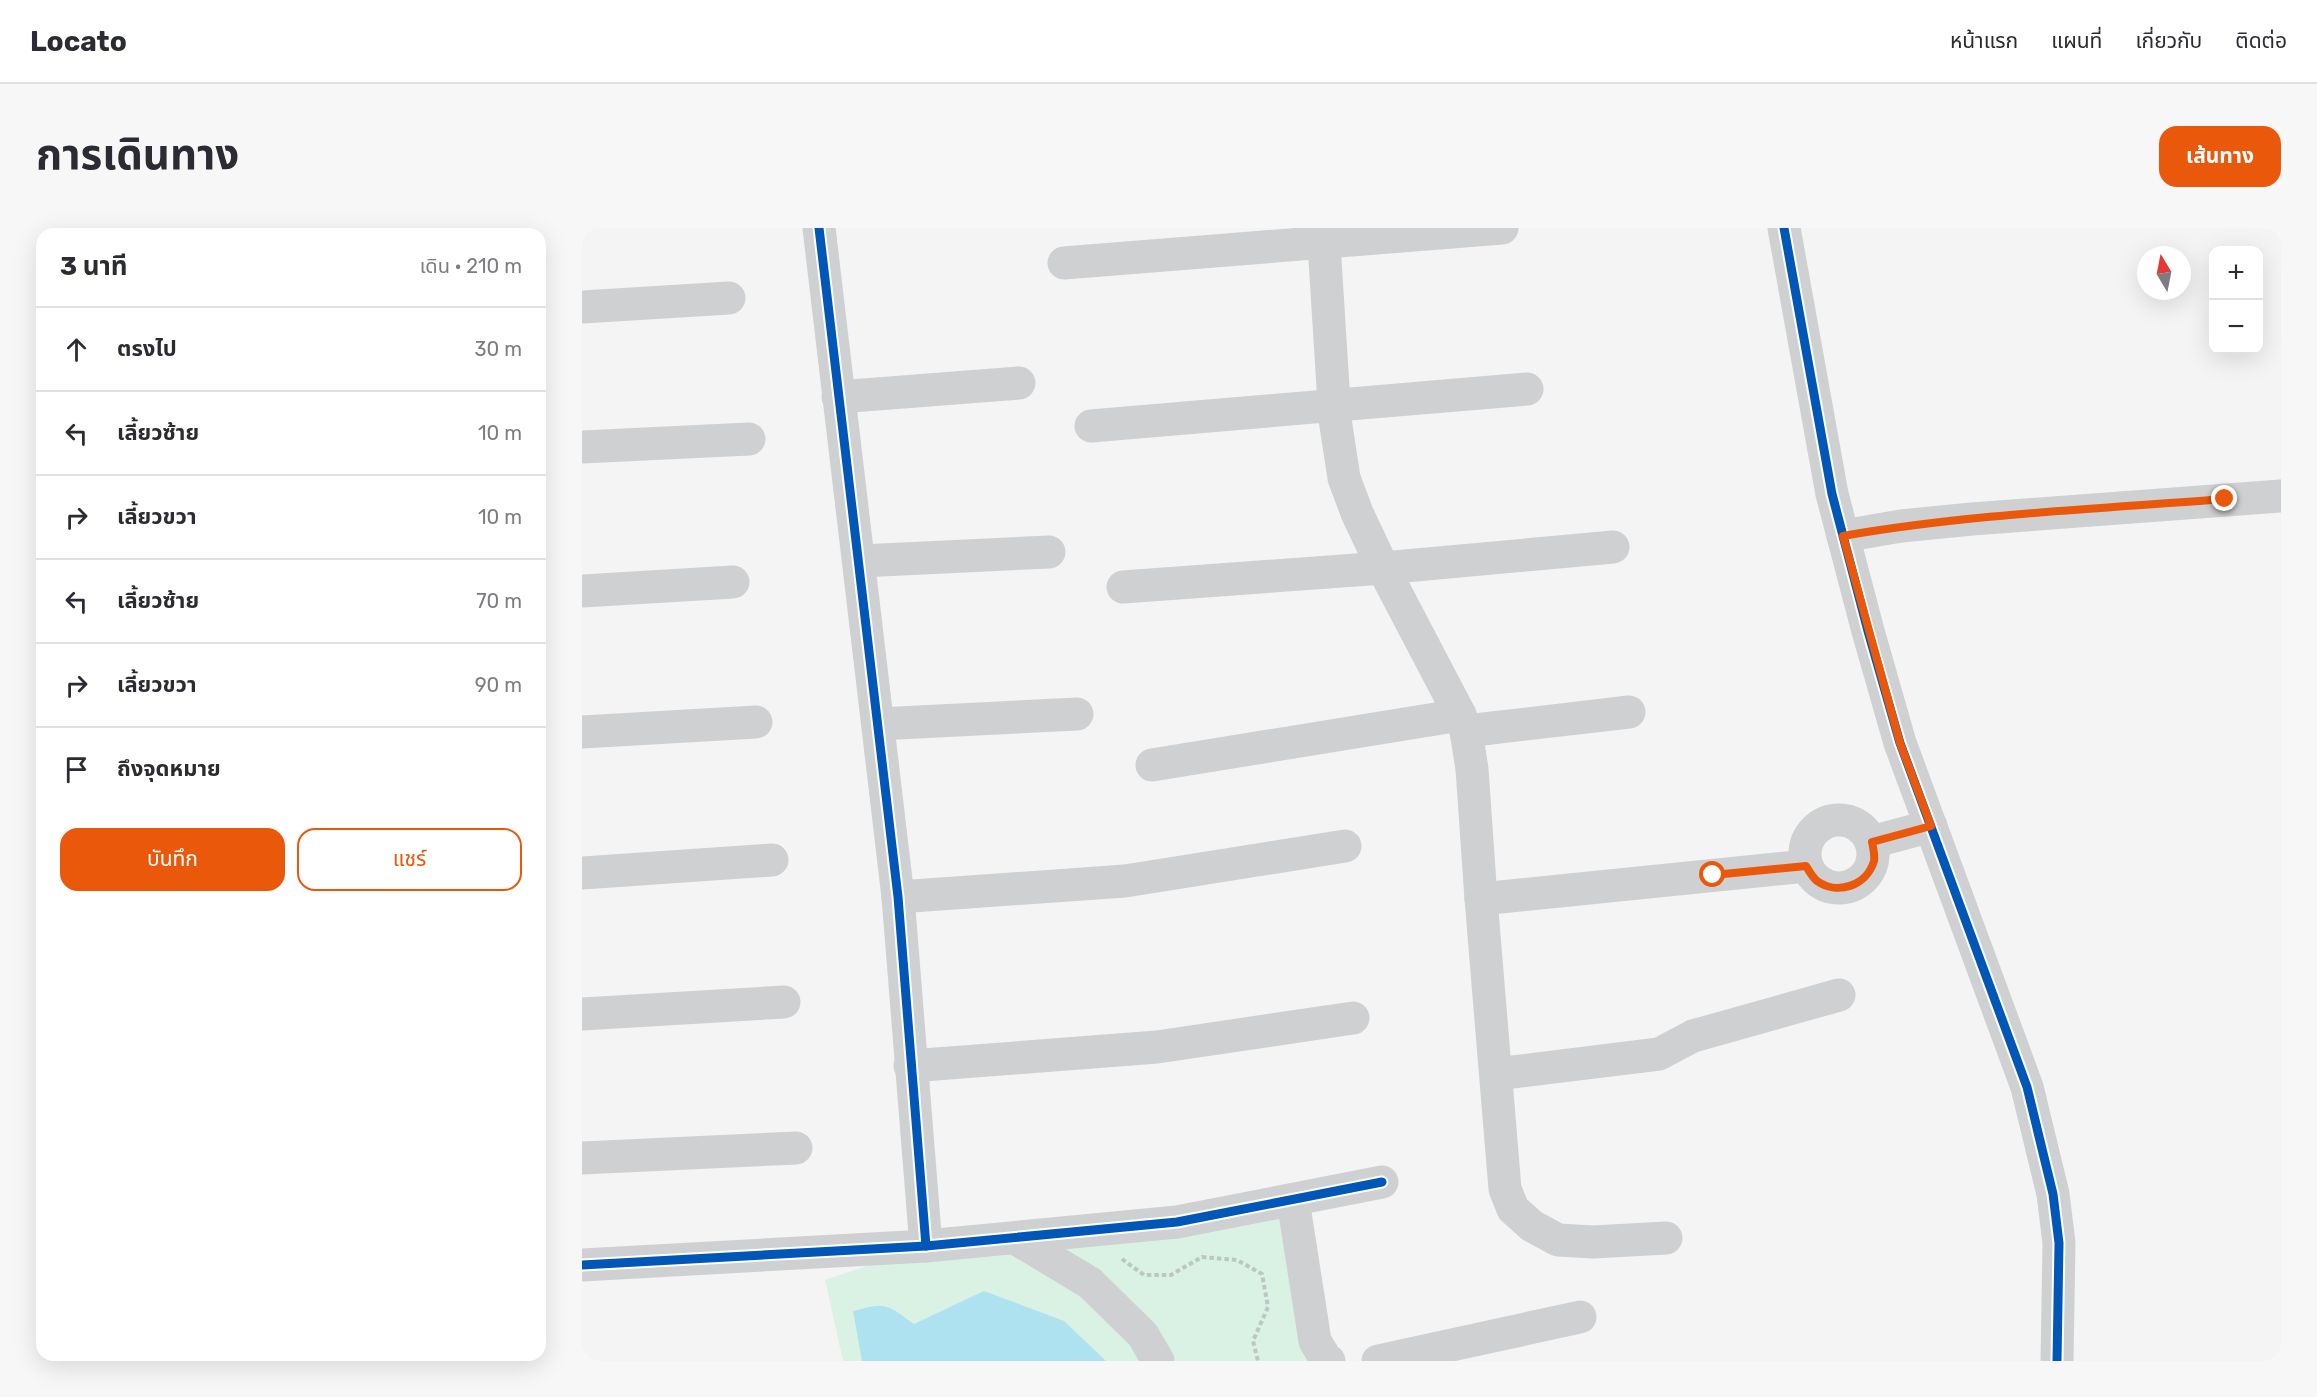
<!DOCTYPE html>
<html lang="th">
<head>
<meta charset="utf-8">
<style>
  :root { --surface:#fff; --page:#f7f7f7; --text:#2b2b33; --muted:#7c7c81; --line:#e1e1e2; --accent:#ea580c }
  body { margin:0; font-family:Rubik,"Noto Sans Thai",sans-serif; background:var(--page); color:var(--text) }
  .controls { position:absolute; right:18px; top:18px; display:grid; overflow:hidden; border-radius:12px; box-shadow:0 6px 24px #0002 }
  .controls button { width:54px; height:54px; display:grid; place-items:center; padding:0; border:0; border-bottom:2px solid var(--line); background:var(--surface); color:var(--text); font:30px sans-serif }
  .compass { position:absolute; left:1555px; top:18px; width:54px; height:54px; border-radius:50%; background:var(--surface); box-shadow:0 6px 24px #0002; rotate:350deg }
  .stop { position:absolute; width:18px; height:18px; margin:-14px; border:4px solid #ea580c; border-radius:50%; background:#fff }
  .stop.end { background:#ea580c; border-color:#fff; box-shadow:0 2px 6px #0008 }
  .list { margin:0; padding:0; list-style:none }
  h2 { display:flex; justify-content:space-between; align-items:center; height:78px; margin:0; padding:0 24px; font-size:26px }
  h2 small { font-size:20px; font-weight:400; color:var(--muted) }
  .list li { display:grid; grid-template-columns:39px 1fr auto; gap:18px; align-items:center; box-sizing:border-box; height:84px; padding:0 24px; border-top:2px solid var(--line) }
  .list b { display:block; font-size:22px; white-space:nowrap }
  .list em { font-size:20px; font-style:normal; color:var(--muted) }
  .actions { display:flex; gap:12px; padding:18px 24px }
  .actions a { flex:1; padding:14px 0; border:2px solid var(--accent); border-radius:18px; text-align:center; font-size:21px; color:var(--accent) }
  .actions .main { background:var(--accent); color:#fff }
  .icon { flex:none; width:33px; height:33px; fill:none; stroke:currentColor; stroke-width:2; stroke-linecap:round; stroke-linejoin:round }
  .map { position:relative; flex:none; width:1699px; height:1133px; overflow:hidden; border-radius:18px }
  header { display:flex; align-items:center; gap:36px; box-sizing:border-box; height:84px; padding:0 30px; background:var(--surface); border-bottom:2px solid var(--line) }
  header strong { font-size:28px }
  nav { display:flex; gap:33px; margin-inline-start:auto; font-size:21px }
  .intro { display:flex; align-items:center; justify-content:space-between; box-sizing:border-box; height:144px; padding:0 36px }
  h1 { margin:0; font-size:42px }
  .button { padding:15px 27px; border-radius:18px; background:var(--accent); color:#fff; font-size:21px; font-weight:700 }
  main { display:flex; gap:36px; padding:0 36px }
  aside { flex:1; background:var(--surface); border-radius:18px; box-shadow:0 6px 24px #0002 }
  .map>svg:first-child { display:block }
</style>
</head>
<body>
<header>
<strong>Locato</strong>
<nav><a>หน้าแรก</a><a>แผนที่</a><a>เกี่ยวกับ</a><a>ติดต่อ</a></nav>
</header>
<div class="intro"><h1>การเดินทาง</h1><a class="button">เส้นทาง</a></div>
<main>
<aside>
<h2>3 นาที<small>เดิน · 210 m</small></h2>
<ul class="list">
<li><svg class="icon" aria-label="ahead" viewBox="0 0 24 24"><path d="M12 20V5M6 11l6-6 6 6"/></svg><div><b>ตรงไป</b></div><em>30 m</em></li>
<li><svg class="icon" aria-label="left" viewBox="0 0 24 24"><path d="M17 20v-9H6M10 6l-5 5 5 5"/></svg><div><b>เลี้ยวซ้าย</b></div><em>10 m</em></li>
<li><svg class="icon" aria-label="right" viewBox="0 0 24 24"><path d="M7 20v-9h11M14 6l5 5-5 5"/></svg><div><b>เลี้ยวขวา</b></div><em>10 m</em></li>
<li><svg class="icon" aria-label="left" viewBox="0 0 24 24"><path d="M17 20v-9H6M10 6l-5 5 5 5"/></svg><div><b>เลี้ยวซ้าย</b></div><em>70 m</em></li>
<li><svg class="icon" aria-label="right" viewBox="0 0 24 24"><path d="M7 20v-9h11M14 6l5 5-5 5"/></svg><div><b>เลี้ยวขวา</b></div><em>90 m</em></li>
<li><svg class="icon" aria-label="arrive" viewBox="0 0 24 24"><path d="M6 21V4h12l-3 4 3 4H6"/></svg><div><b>ถึงจุดหมาย</b></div></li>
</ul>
<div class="actions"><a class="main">บันทึก</a><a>แชร์</a></div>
</aside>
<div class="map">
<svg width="1699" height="1133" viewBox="0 0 1699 1133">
  <rect width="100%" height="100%" fill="#f4f4f4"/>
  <path fill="#d9f2e3" d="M711 972 742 1133H261L243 1052 344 1018Z"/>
  <path fill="#aee2f0" d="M402 1063 482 1093 524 1133H280L271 1083C304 1074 305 1076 332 1096Z"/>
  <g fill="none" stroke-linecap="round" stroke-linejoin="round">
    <path stroke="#bcc7c4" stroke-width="4" stroke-dasharray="4.5 3" stroke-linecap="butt" d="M540 1031 562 1047H589L620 1029 655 1032 680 1046 686 1079 671 1113 676 1133"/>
    <g stroke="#ced0d2" stroke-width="33">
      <path d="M237 0 316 669 344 1018"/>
      <path d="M741 0 753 191 762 250 775 285 801 340 878 487 884 503 890 541 899 671"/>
      <path d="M1202 0 1250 266 1286 403 1318 515 1445 859 1471 966 1477 1015 1475 1133"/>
      <path d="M482 35 920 0"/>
      <path d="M0 79 147 70"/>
      <path d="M256 169 437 155"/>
      <path d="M509 198 945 161"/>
      <path d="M0 219 167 211"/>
      <path d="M1261 308 1319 298 1390 291 1699 268"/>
      <path d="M278 333 467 324"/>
      <path d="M541 359 801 340 1031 319"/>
      <path d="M0 363 151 354"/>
      <path d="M296 496 495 486"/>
      <path d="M884 503 1047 484"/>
      <path d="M0 504 174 494"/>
      <path d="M570 537 878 487"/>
      <circle cx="1257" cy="626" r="34"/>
      <path d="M1290 614 1349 598"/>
      <path d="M0 645 190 632"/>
      <path d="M316 669 543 653 763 618"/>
      <path d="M0 786 202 774"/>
      <path d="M328 838 575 819 771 790"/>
      <path d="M914 846 1077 826 1111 808 1257 767"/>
      <path d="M0 930 214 920"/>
      <path d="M711 972 733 1113 745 1133H747"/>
      <path d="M433 1010 508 1055 561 1107 576 1133"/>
      <path d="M1084 1010 1011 1014 976 1012 950 998 931 981 923 961 899 671 1224 638"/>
      <path d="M0 1037 344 1018 595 994 800 954"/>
      <path d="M796 1133 998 1089"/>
    </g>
    <g stroke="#fff" stroke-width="13">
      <g id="cycleway">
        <path d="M237 0 316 669 344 1018"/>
        <path d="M1202 0 1250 266 1286 403 1318 515 1445 859 1471 966 1477 1015 1475 1133"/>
        <path d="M0 1037 344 1018 595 994 800 954"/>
      </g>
    </g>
    <use href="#cycleway" stroke="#0057b8" stroke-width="9"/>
  </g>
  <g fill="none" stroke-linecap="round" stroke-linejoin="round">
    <path stroke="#ea580c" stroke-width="8" d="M1131 647 1224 638C1227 643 1231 650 1235 653 1256 668 1285 657 1292 633 1293 627 1291 619 1290 614L1349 598 1318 515 1261 308C1387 286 1515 281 1643 271"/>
  </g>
</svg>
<div class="controls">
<button>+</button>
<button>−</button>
</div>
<svg class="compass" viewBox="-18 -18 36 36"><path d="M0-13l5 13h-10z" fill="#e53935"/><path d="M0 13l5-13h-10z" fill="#7c7c81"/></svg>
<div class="stop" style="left:1131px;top:647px"></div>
<div class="stop end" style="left:1643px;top:271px"></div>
</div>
</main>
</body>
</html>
